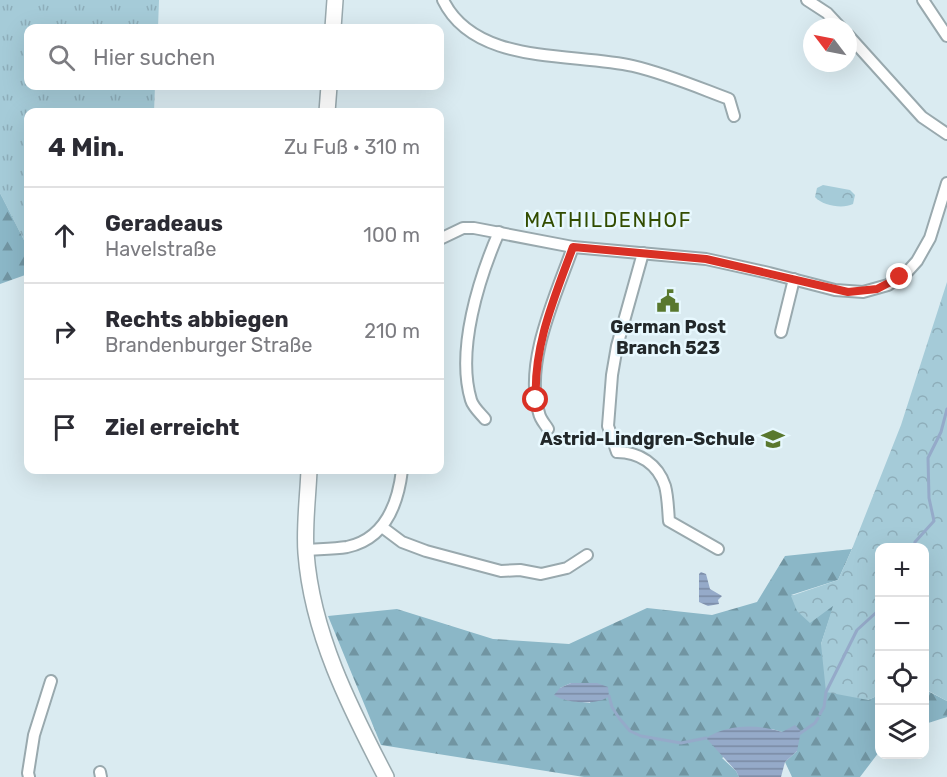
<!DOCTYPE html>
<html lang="de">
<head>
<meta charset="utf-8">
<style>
  :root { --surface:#fff; --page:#f2f2f3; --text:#2b2b33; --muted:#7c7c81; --line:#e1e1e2 }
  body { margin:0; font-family:Rubik,sans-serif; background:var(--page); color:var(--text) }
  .controls { position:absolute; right:18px; bottom:18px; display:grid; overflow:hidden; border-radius:12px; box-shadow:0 6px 24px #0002 }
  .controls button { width:54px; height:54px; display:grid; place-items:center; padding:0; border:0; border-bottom:2px solid var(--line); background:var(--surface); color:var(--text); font:30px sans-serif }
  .compass { position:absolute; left:803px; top:18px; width:54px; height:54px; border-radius:50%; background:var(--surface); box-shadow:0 6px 24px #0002; rotate:302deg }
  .stop { position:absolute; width:18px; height:18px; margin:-14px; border:4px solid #d93025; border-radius:50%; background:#fff }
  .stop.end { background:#d93025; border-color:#fff; box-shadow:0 2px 6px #0008 }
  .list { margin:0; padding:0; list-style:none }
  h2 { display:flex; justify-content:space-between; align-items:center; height:78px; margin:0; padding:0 24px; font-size:26px }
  h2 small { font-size:20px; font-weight:400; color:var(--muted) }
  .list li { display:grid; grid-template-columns:39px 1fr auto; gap:18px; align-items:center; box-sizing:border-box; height:96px; padding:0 24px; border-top:2px solid var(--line) }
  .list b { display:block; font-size:22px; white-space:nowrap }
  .list p { margin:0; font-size:20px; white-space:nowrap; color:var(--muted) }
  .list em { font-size:20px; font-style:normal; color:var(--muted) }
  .icon { flex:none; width:33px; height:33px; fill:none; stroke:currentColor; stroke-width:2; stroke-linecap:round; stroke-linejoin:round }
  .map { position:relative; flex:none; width:947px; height:777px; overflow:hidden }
  .search { position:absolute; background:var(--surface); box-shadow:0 6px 24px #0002; left:24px; top:24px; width:420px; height:66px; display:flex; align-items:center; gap:15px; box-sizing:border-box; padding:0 21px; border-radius:12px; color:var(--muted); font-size:22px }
  .panel { position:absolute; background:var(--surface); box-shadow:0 6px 24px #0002; left:24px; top:108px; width:420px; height:366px; border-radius:12px }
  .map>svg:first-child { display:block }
</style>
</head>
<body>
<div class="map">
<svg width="947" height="777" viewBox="0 0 947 777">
  <defs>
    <pattern id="grass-tufts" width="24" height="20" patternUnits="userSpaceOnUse" patternTransform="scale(1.5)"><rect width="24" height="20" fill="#a5cbd8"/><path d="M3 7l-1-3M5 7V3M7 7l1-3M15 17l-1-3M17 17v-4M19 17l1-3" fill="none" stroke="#8eaeba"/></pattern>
    <pattern id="forest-firs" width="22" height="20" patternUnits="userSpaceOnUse" patternTransform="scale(1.5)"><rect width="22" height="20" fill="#8bb7c7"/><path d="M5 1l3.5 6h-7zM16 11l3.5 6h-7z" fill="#7195a2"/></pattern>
    <pattern id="park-crowns" width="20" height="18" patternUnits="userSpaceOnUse" patternTransform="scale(1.5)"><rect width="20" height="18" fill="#a5cbd8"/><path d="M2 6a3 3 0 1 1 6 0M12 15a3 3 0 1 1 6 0" fill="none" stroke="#8eaeba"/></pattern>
    <pattern id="water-rules" width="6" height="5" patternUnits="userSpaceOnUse" patternTransform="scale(1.5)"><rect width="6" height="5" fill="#95aac9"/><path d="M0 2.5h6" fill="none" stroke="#798aa3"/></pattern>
  </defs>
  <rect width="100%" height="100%" fill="#daebf1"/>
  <path fill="url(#grass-tufts)" d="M0 0H159L158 28H28V86H155L154 112H28V248L0 193Z"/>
  <g fill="url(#forest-firs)" fill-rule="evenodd">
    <path d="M0 193 28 248V274L0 284Z"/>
    <path d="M852 549 838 580 791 595 834 605 821 644 868 700 879 695V752L860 777H792L785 762 797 751 782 732 772 729 722 758 736 771 739 777H584L381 745 328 616 397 609 493 639 569 644 647 608 712 615 757 602 785 556ZM571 683H597L590 703 566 700 560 688Z"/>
    <path d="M924 689 947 701V717L925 724Z"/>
  </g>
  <g fill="url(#park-crowns)">
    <path d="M823 185 850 190 855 195 853 204C843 209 823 206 815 197L817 188Z"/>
    <path d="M947 282V701L925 689 924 548H880L879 695 868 700 826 692 821 644 833 606 810 623 797 611 791 596 838 580 852 549 901 425Z"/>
  </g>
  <g fill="url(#water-rules)">
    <path d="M701 572 706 574 710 589 722 596 718 600 719 604 708 606 699 602V574Z"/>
    <path d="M571 683H597L608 687 609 696C599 706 564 703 554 695L560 688Z"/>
    <path d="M795 725 801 731 797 751 785 762 781 777H739L736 771 706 738C729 724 757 724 782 732Z"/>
  </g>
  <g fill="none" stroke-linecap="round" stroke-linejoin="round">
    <g stroke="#95aac9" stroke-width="3">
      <path d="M914 548 915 542 934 521 929 498 928 458 941 432 947 409"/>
      <path d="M609 696 612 707 619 718 630 731 641 736 681 743 706 738"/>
      <path d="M820 714 824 707 826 692 857 630 880 609"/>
      <path d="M799 734 815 723 818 718"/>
    </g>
    <g stroke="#99a9ae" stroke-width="14">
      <g id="street">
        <path d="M443 0C475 66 572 52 633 66 667 74 697 87 729 99L734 116"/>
        <path d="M807 0 827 13 840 27"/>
        <path d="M923 0 947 36"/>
        <path d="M848 35 922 117 947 134"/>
        <path d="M440 239 463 228H474L573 247 706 259 769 273 835 290 863 292 888 285 908 271 917 261 930 238 947 183"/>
        <path d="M643 253 617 346 612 375 608 426 617 452C639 452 658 464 665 486 668 497 668 510 669 521L718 549"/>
        <path d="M781 332 794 279"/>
        <path d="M485 419C480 413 473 407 471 400 456 350 479 278 499 232"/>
        <path d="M548 429C545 424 540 419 539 413 523 363 557 293 573 247"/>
        <path d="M382 527 402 542 426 551 501 571 520 570 541 574 567 568 587 555"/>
        <path d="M305 550C319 549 334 549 347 547 385 539 398 504 402 470"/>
        <path d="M100 772 101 777"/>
        <path d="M29 777 28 773 34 735 51 681"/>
      </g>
    </g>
    <g stroke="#99a9ae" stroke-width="18">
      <g id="secondary">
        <path d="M333 28 335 0"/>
        <path d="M327 112 329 86"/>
        <path d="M309 470C308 497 304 525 306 553 312 633 349 706 386 777"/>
      </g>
    </g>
    <use href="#street" stroke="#fff" stroke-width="10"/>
    <use href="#secondary" stroke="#fff" stroke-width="15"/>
  </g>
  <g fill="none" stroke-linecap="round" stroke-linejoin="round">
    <path stroke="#d93025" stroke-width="8" d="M536 400C533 346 555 296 573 247L706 259 848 292 877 289 900 277"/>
  </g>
  <defs>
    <g id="civic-bare" transform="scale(1.8)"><path d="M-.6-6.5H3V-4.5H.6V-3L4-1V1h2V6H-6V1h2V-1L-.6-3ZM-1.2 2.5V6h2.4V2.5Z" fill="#59782e" stroke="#e7f8fe" stroke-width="2.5" paint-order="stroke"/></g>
    <g id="school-bare" transform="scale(1.8)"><path d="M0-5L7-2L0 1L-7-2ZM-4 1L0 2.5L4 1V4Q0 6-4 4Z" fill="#59782e" stroke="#e7f8fe" stroke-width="2.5" paint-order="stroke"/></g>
  </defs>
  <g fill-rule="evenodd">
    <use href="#civic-bare" x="668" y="301"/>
    <use href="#school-bare" x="773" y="439"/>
  </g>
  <g text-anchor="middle" stroke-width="5" stroke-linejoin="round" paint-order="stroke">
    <g font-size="18" font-weight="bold" fill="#22282a" stroke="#e7f8fe">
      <text x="668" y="333">German Post<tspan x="668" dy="21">Branch 523</tspan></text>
      <text x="755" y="445" text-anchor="end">Astrid-Lindgren-Schule</text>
    </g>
    <g font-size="20" letter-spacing="1.5" fill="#324c00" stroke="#e7f8fe">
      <text x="608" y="227">MATHILDENHOF</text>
    </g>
  </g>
</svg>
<div class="controls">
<button>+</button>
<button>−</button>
<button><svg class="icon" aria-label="locate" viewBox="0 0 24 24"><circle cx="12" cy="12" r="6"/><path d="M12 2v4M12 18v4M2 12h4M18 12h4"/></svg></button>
<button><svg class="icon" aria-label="layers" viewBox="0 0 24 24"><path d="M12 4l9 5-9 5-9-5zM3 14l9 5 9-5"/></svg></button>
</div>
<svg class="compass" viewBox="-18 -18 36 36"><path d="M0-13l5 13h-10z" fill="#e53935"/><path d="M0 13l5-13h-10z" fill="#7c7c81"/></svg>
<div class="stop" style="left:536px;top:400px"></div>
<div class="stop end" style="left:900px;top:277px"></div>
<div class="search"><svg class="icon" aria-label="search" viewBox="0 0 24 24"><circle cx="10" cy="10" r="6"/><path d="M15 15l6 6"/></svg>Hier suchen</div>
<section class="panel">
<h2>4 Min.<small>Zu Fuß · 310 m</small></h2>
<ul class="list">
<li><svg class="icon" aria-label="ahead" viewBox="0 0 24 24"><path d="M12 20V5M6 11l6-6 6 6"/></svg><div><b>Geradeaus</b><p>Havelstraße</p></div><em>100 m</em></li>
<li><svg class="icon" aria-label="right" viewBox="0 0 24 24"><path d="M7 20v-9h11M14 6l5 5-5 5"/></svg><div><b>Rechts abbiegen</b><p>Brandenburger Straße</p></div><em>210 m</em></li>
<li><svg class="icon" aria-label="arrive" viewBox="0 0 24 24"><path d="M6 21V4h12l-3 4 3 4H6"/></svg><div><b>Ziel erreicht</b></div></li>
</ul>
</section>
</div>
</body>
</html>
